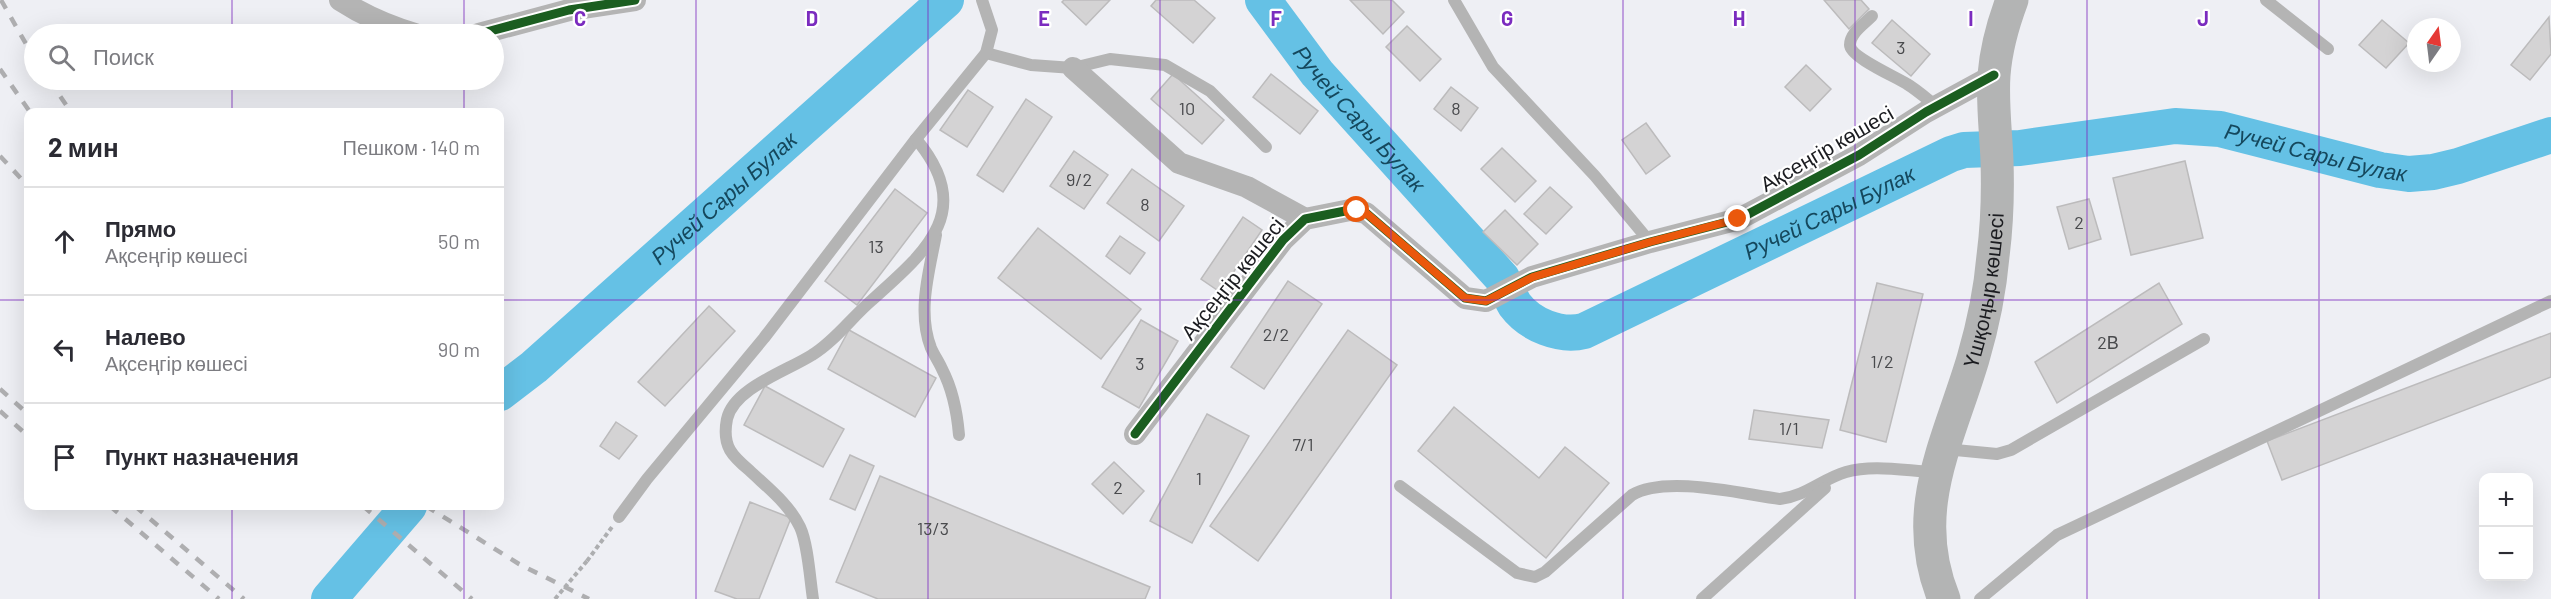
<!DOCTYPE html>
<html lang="ru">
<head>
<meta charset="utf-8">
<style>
  :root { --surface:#fff; --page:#f7f7f7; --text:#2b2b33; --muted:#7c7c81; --line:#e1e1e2 }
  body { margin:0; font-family:Barlow,sans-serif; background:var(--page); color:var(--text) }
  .controls { position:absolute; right:18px; bottom:18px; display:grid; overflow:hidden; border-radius:12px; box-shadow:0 6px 24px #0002 }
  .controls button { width:54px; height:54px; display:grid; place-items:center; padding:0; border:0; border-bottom:2px solid var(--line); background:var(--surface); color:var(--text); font:30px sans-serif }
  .compass { position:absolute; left:2407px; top:18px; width:54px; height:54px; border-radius:50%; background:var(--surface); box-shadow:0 6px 24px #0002; rotate:14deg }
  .stop { position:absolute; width:18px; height:18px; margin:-14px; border:4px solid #ea580c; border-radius:50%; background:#fff }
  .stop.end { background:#ea580c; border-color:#fff; box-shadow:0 2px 6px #0008 }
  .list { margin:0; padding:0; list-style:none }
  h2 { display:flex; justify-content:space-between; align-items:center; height:78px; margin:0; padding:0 24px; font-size:26px }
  h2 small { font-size:20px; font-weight:400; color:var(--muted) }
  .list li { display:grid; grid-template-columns:39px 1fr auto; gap:18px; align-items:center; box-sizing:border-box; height:108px; padding:0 24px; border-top:2px solid var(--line) }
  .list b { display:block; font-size:22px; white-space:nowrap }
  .list p { margin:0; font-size:20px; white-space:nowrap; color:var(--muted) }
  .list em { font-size:20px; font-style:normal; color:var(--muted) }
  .icon { flex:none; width:33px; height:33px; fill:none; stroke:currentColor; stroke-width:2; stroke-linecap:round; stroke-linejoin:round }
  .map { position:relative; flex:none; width:2551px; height:599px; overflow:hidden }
  .search { position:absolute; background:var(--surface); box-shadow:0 6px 24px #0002; left:24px; top:24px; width:480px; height:66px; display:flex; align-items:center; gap:15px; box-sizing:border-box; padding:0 21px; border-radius:33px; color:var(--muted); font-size:22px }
  .panel { position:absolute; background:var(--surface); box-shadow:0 6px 24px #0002; left:24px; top:108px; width:480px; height:402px; border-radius:12px }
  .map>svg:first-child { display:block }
</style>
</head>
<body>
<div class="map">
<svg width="2551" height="599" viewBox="0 0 2551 599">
  <rect width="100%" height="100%" fill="#eeeff4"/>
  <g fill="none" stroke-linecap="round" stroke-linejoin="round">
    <g stroke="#65c1e5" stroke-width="36">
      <path id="s1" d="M1263 0 1317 73 1502 278C1506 287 1510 297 1515 305 1530 325 1560 337 1584 331L1951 154 1964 150 2020 148 2175 126 2220 129 2380 170 2409 174 2433 172 2458 166 2551 135"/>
      <path id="s2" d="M500 393 534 367 946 0"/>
      <path d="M329 599 409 506"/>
    </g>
  </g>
  <g fill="#d4d3d4" stroke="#bcbbbc" stroke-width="1.5">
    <path d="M1064 0H1110L1086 25 1062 2Z"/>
    <path d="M1156 0H1194L1215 18 1193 43 1151 6Z"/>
    <path d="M1350 0H1392L1404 12 1383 34Z"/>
    <path d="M1824 0H1861L1869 9 1849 29Z"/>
    <path d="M2549 17 2551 54 2530 80 2511 65Z"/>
    <path d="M1892 20 1930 54 1911 76 1872 43Z"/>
    <path d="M2382 20 2409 43 2386 68 2359 45Z"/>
    <path d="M1407 26 1441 59 1420 81 1386 47Z"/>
    <path d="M1806 65 1831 89 1810 111 1785 87Z"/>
    <path d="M1173 74 1224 120 1202 144 1151 99Z"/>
    <path d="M1271 74 1318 111 1300 134 1253 97Z"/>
    <path d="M1451 87 1478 108 1461 131 1434 109Z"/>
    <path d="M968 90 993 107 967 147 940 130Z"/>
    <path d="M1026 99 1052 117 1003 192 977 175Z"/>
    <path d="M1646 123 1670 156 1646 174 1622 140Z"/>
    <path d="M1502 148 1536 181 1515 202 1481 169Z"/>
    <path d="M1074 151 1108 175 1084 209 1050 186Z"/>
    <path d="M2185 161 2203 238 2131 255 2113 178Z"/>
    <path d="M1132 169 1184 206 1159 241 1107 203Z"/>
    <path d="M1550 187 1572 207 1546 234 1524 214Z"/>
    <path d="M895 189 927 213 857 305 825 281Z"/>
    <path d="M2089 199 2101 239 2069 249 2057 207Z"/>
    <path d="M1505 210 1538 244 1517 265 1483 232Z"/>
    <path d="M1243 217 1262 230 1220 292 1201 279Z"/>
    <path d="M1038 228 1141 309 1101 359 998 278Z"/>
    <path d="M1120 236 1145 253 1130 274 1106 256Z"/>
    <path d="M1288 281 1322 304 1264 389 1231 367Z"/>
    <path d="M1877 283 1923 294 1886 442 1840 430Z"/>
    <path d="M2159 283 2182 324 2057 403 2035 362Z"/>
    <path d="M709 306 735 331 665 406 638 382Z"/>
    <path d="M1141 320 1178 341 1139 408 1102 387Z"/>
    <path d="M849 330 936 378 915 417 828 369Z"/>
    <path d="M1348 330 1397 365 1258 561 1210 526Z"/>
    <path d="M2551 333V377L2282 480 2267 441Z"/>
    <path d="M765 386 844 429 823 467 744 425Z"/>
    <path d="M1454 407 1539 478 1565 447 1609 483 1546 558 1418 451Z"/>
    <path d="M1754 410 1829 420 1822 448 1749 439Z"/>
    <path d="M1207 414 1249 436 1192 543 1150 521Z"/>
    <path d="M616 422 637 436 619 459 600 446Z"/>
    <path d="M850 455 874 466 855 510 830 499Z"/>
    <path d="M1114 462 1144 491 1123 514 1092 484Z"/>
    <path d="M880 476 1150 587 1145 599H878L836 582Z"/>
    <path d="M750 502 791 518 759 599H737L715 591Z"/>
  </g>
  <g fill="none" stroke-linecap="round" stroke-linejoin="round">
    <path stroke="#adaeb0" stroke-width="4" stroke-dasharray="4.5 3" stroke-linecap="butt" d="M587 561 612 527"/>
    <g stroke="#b4b4b4" stroke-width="12">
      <path d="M1454 0 1493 67 1595 176 1650 242"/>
      <path d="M2266 0 2328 49"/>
      <path d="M1872 16C1864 24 1850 33 1850 45 1850 57 1896 77 1907 84 1917 90 1927 99 1936 106"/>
      <path d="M986 53 1031 65 1073 68 1110 59 1165 65 1210 91 1266 147"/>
      <path d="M936 235C929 272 917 312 931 348 934 355 939 362 942 369 953 390 957 411 959 435"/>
      <path d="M1945 449 1997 454 2011 450 2204 339"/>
      <path d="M1400 486 1517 573 1535 577 1545 572 1632 495C1666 475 1741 494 1780 499 1806 496 1822 479 1846 472 1873 464 1907 471 1935 472"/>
      <path d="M619 517 647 479 764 338 916 139 986 53 992 30 982 0"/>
      <path d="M813 599C810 580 808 544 800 527 789 504 768 488 749 470 743 465 734 457 730 450 725 441 725 429 727 419 734 388 787 371 812 355 834 342 852 317 872 300 927 251 976 210 916 139"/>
      <path d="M1702 599 1825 488"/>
      <path d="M1980 599 2057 535 2551 301"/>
    </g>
    <g stroke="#b4b4b4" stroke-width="22">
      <path d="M340 0C363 15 388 26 415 34"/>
      <path d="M479 34 569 10 635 0"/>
      <path d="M1073 68 1179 163 1247 187 1305 219"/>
      <path d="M1135 434 1283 240 1305 219 1350 210 1366 213 1465 298 1486 301 1532 277 1650 242 1739 219 1859 155 1926 112 1994 75"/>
    </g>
    <path stroke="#b3b4b4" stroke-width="33" id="s3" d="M1944 599C1908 511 1948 443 1973 359 1983 325 1990 291 1993 256 1997 225 1998 192 1997 161 1996 133 1992 103 1994 75 1996 49 2003 24 2012 0"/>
    <g stroke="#aeaeb0" stroke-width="4.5" stroke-dasharray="10 10" stroke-linecap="butt">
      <path d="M1 0 34 58"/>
      <path d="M0 69 30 112"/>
      <path d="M49 80 71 112"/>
      <path d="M0 156 28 186"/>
      <path d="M0 389 28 414"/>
      <path d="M0 411 28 436"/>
      <path d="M110 506 219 599"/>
      <path d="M135 506 244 599"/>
      <path d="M363 506 472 599"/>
      <path d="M426 506 519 564 589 599"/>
    </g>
    <path stroke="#adaeb0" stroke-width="4" stroke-dasharray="4.5 3" stroke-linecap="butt" d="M555 599 587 561"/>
    <g stroke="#fff" stroke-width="13">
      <g id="cycleway">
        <path d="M479 34 569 10 635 0"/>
        <path d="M1135 434 1283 240 1305 219 1350 210 1366 213 1465 298 1486 301 1532 277 1650 242 1739 219 1859 155 1926 112 1994 75"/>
      </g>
    </g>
    <use href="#cycleway" stroke="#1b5e20" stroke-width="9"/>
  </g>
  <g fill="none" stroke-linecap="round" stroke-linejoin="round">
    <path stroke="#ea580c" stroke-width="8" d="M1357 210 1366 213 1465 298 1486 301 1533 277 1650 242 1738 219"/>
  </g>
  <path fill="none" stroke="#7b2cbf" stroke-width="1.5" stroke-opacity="0.55" d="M232 0V34M464 0V34M696 0V599M928 0V599M1160 0V599M1391 0V599M1623 0V599M1855 0V599M2087 0V599M2319 0V599M232 80V112M464 80V112M0 300H28M500 300H2551M232 506V599M464 506V599"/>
  <g text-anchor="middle" stroke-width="4.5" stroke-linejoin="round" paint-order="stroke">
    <g font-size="18" fill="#494a4d">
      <text x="1901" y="54">3</text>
      <text x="1187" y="115">10</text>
      <text x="1456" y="115">8</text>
      <text x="1079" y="186">9/2</text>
      <text x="1145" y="211">8</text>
      <text x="2079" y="229">2</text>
      <text x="876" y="253">13</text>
      <text x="1276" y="341">2/2</text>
      <text x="2108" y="349">2В</text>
      <text x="1882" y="368">1/2</text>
      <text x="1140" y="370">3</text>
      <text x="1789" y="435">1/1</text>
      <text x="1303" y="451">7/1</text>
      <text x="1199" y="485">1</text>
      <text x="1118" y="494">2</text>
      <text x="933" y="535">13/3</text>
    </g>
    <g font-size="21" fill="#1b1c20" stroke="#fff">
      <text transform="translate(1827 149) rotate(-30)" y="7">Ақсеңгір көшесі</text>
      <text transform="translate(1233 279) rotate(-51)" y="7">Ақсеңгір көшесі</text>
      <text dy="7" stroke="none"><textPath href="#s3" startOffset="318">Үшқоңыр көшесі</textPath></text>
    </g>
    <g font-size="22" font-style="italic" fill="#15485d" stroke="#fff">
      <text dy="8" stroke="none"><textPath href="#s1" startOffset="153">Ручей Сары Булак</textPath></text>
      <text dy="8" stroke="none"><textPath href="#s1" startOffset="1252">Ручей Сары Булак</textPath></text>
      <text dy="8" stroke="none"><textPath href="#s2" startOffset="297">Ручей Сары Булак</textPath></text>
      <text dy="8" stroke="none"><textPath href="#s1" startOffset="747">Ручей Сары Булак</textPath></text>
    </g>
  </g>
  <g font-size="20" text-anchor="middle" font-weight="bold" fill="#7b2cbf" stroke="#fff" stroke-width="4.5" stroke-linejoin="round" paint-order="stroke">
    <text x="580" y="26">C</text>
    <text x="812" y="26">D</text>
    <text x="1044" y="26">E</text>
    <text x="1276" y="26">F</text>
    <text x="1507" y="26">G</text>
    <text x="1739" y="26">H</text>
    <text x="1971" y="26">I</text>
    <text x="2203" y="26">J</text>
  </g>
</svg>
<div class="controls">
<button>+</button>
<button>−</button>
</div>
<svg class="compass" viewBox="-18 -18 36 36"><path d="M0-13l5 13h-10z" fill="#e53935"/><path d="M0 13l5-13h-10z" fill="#7c7c81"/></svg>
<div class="stop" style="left:1357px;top:210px"></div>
<div class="stop end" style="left:1738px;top:219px"></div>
<div class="search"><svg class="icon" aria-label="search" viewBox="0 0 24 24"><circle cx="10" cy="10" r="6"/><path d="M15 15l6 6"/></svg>Поиск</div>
<section class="panel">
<h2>2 мин<small>Пешком · 140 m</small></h2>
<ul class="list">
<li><svg class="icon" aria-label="ahead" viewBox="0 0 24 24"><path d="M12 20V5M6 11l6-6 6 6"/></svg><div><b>Прямо</b><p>Ақсеңгір көшесі</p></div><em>50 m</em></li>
<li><svg class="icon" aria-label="left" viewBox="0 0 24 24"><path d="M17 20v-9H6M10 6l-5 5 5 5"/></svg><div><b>Налево</b><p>Ақсеңгір көшесі</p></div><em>90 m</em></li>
<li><svg class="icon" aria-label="arrive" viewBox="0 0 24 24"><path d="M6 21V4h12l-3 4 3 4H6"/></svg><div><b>Пункт назначения</b></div></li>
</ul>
</section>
</div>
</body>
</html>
